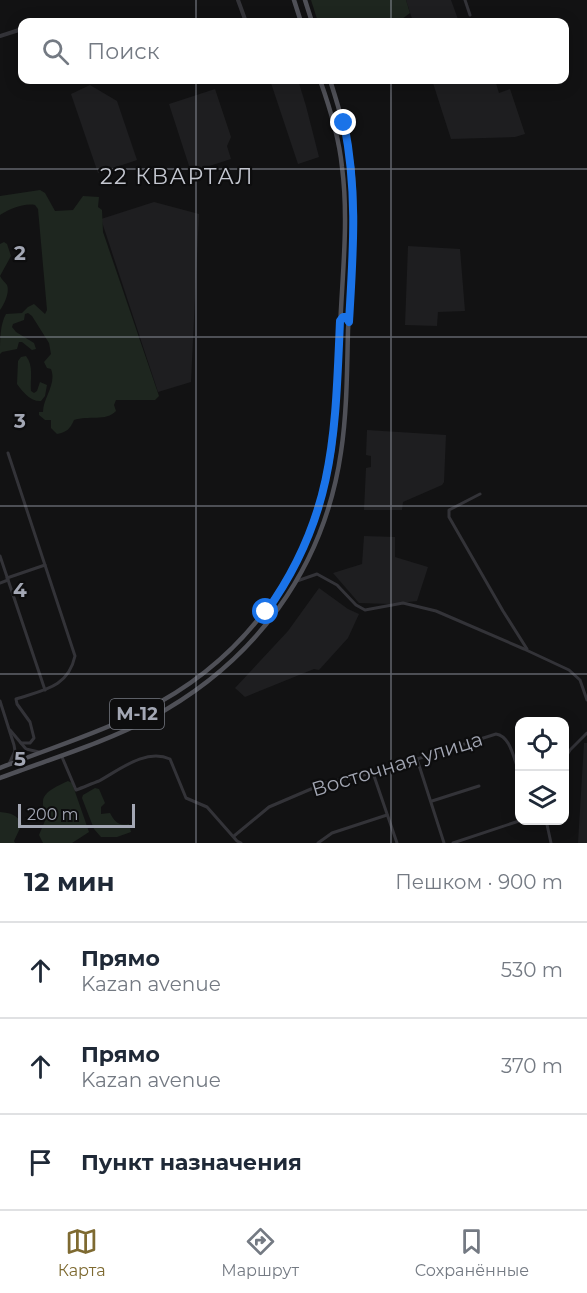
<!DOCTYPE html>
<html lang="ru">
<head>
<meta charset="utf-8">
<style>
  :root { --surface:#fff; --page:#f2f2f3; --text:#1f2937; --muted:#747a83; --line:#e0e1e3; --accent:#7e6a31 }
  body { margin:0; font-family:Montserrat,sans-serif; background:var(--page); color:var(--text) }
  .controls { position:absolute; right:18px; bottom:18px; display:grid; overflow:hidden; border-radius:12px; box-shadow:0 3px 15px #0003 }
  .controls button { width:54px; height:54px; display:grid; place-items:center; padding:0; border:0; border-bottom:2px solid var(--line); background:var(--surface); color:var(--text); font:30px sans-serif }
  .scale { position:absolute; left:18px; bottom:15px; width:117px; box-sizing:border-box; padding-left:6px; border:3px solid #a3a7b4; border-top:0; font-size:16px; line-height:21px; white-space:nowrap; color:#a3a7b4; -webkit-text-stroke:4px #0d0d0e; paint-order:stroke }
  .stop { position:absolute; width:18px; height:18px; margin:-14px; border:4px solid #1a73e8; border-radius:50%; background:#fff }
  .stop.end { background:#1a73e8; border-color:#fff; box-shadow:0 2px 6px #0008 }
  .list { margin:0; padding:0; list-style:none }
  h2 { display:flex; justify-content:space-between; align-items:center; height:78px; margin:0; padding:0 24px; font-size:26px }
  h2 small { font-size:20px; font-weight:400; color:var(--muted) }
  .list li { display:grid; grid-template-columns:39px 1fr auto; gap:18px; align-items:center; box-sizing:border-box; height:96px; padding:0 24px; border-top:2px solid var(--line) }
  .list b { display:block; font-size:22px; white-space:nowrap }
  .list p { margin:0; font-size:20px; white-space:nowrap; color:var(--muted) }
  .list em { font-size:20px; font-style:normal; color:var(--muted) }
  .icon { flex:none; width:33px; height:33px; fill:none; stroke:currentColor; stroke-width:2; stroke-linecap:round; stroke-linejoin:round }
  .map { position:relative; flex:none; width:587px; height:843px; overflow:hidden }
  .search { position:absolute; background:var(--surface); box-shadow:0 3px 15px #0003; left:18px; right:18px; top:18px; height:66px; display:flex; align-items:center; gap:15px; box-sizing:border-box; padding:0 21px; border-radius:12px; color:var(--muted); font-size:22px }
  .sheet { height:366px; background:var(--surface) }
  nav { display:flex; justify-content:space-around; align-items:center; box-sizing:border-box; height:84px; border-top:2px solid var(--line); background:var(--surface); font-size:16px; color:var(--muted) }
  nav a { display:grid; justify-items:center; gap:3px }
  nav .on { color:var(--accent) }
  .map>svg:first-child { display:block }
</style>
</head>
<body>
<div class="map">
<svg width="587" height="843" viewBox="0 0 587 843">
  <rect width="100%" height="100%" fill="#121213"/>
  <g fill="#1e1e20">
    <path d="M406 0H451L459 22H413Z"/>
    <path d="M270 80H298L306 106 319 157 298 164Z"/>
    <path d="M432 80H495L499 93 510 89 525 134 515 137 451 139Z"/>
    <path d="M90 85 117 101 137 160 98 173 71 94Z"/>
    <path d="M215 89 231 137 227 146 231 159 191 172 169 104Z"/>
    <path d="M154 202 199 214 191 382 158 392 101 219Z"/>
    <path d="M408 246 460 249 465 311 438 312 437 326 405 325Z"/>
    <path d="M367 430 446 435 444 482 442 485 403 502 402 510H364L366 468 371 467V456L366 455Z"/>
    <path d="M364 536 395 537V557L428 567 417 601 390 604 359 603 333 573 362 564Z"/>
    <path d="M319 588 348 609 359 614 348 638 319 670 314 669 245 697 235 688 288 631Z"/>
    <path d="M584 743H587V843H578Z"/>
  </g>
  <g fill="#1e261f">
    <path d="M311 0H406L410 13 402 19 391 22H318Z"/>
    <path d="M40 190 45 193 55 211 73 210 83 196 99 197 98 207 102 210 103 232 159 396 155 400H116L114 405 116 411C106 422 88 415 74 420 70 429 67 432 57 434L51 428V420H45L39 415V412H43C43 398 57 384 51 369L47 368 44 362 51 354 49 343 32 316 28 313 25 314 24 320 13 324 12 327 16 332 34 343 36 349 32 350 22 342H19L17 349 2 352 0 354C0 341 0 324 6 314L22 313 28 307 34 304 45 314 47 310 38 209 35 205C23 203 10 209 0 215V196Z"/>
    <path d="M4 242 7 244 11 256 0 276C2 280 5 282 7 285 10 292 4 305 0 310V244Z"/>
    <path d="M26 356C34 366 30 379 31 391L34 393 37 391 40 382 47 385 45 396 41 401C31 402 23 392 17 384L18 361 21 357Z"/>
    <path d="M68 781 72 783 89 832 72 843H43L39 835 47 816C46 811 42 807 43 802 43 791 60 785 68 781Z"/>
    <path d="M95 788 99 789 105 803 101 807V814L110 813C115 822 118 826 129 824L131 832 117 837H101L94 829 82 798 83 795Z"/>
    <path d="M0 812C11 813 17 815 22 824L14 841 15 843H0Z"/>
  </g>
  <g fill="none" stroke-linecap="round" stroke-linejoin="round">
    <g stroke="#333338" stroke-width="3">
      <path d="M465 0 470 15"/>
      <path d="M8 453 75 656C68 688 43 690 16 699L17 704 30 722 34 738 30 743H21"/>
      <path d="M480 494 449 510V517L503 611 527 649"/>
      <path d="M0 556 45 690"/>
      <path d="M7 578 45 565"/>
      <path d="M297 581 317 574 337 585 356 605 365 610 403 603 436 611 524 649 569 670 580 680 587 700"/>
      <path d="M0 583 8 580"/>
      <path d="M0 701 14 745 15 751 9 764"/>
      <path d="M10 730 26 749 39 752"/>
      <path d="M62 757 76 790C84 787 91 784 99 781 119 770 146 748 170 759L186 798 207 807 237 841 241 843"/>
      <path d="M417 759 444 843"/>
      <path d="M564 760 570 750 587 733"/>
      <path d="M373 773 397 843"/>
      <path d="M432 801 479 786"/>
      <path d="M546 820 551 843"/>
      <path d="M234 836 269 807 325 783 373 773 496 734C511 736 514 761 520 774"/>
      <path d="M318 843 332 833 387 815"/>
      <path d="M453 843 522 820"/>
    </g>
    <g stroke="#333338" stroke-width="4">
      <path d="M238 0 246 22"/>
      <path d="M46 22H64"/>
      <path d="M0 36 22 29"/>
    </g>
    <g stroke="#4f5057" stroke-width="4.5">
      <path d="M294 0 301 22"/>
      <path d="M305 0 312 22"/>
      <path d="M0 768C47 749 97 734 143 711 246 660 314 565 332 452 338 412 338 370 340 330 342 276 349 221 342 167 339 137 330 108 320 80"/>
      <path d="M0 778C50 759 104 743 151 718 255 662 324 569 341 452 347 412 347 371 348 330 351 276 358 221 352 167 348 137 339 108 330 80"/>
    </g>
  </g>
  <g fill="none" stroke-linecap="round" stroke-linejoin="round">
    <path stroke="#1a73e8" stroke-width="8" d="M266 612C335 516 335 434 340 321L343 317H346L349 322C353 253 358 193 344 123"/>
  </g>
  <path fill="none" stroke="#a3a7b4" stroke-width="1.5" stroke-opacity="0.55" d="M196 0V22M391 0V22M196 80V843M391 80V843M0 169H587M0 337H587M0 506H587M0 674H587"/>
  <g text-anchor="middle" stroke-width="4.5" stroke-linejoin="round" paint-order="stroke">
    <rect fill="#0d0d0e" stroke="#767982" stroke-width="1.5" x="110" y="699" width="54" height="30" rx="4.5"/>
    <g font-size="18" font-weight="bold" fill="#a3a7b4">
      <text x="137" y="720">М-12</text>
    </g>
    <g font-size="20" fill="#a3a7b4" stroke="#0d0d0e">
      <text transform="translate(397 764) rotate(-17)" y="7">Восточная улица</text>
    </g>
    <g font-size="22" letter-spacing="1.5" fill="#c4c7d0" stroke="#0d0d0e">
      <text x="177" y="184">22 КВАРТАЛ</text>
    </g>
  </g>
  <g font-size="20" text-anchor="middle" font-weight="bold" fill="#a3a7b4" stroke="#0d0d0e" stroke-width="4.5" stroke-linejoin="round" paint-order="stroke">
    <text x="20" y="260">2</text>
    <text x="20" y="428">3</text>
    <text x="20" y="597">4</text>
    <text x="20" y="766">5</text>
  </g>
</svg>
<div class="controls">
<button><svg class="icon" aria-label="locate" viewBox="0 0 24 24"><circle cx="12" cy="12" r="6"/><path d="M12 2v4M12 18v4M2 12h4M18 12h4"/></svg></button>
<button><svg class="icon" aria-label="layers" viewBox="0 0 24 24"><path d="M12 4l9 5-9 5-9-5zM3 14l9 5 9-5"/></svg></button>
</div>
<div class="scale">200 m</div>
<div class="stop" style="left:266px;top:612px"></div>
<div class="stop end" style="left:344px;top:123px"></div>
<div class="search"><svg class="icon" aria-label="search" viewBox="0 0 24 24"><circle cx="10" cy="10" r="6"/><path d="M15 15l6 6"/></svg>Поиск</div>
</div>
<section class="sheet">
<h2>12 мин<small>Пешком · 900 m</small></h2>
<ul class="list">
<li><svg class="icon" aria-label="ahead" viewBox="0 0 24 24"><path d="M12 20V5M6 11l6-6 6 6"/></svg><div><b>Прямо</b><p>Kazan avenue</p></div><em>530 m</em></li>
<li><svg class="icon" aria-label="ahead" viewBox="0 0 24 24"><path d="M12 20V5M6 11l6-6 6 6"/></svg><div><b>Прямо</b><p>Kazan avenue</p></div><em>370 m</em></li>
<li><svg class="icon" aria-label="arrive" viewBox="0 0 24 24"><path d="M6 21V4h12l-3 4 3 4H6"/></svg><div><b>Пункт назначения</b></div></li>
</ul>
</section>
<nav>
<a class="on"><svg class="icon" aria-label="map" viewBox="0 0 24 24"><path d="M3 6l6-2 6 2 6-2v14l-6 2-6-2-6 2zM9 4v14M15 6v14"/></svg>Карта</a>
<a><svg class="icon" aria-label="directions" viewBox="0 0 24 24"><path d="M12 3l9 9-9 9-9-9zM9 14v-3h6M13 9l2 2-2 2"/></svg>Маршрут</a>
<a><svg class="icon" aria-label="saved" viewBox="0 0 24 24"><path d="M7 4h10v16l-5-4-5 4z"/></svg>Сохранённые</a>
</nav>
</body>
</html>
